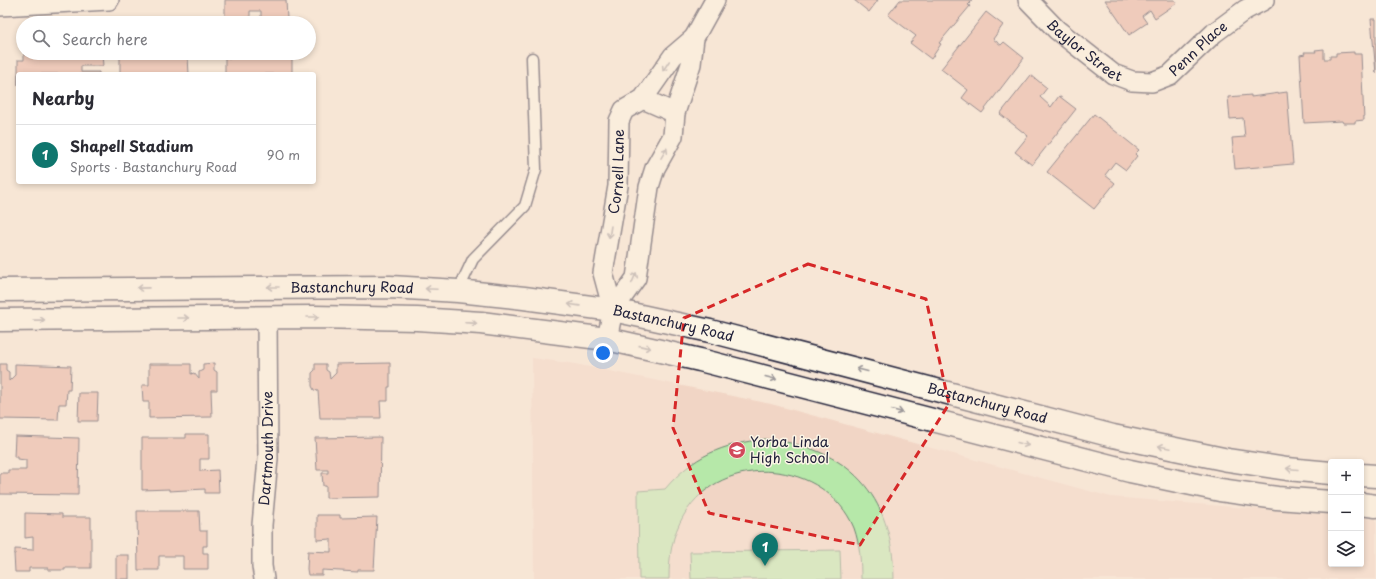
<!DOCTYPE html>
<html lang="en">
<head>
<meta charset="utf-8">
<style>
  :root { --surface:#fff; --page:#f7f7f7; --text:#2b2b33; --muted:#7c7c81; --line:#e1e1e2; --accent:#0f766e }
  body { margin:0; font-family:"Playpen Sans",sans-serif; background:var(--page); color:var(--text) }
  .controls { position:absolute; right:12px; bottom:12px; display:grid; overflow:hidden; border-radius:4px; box-shadow:0 2px 6px #0003 }
  .controls button { width:36px; height:36px; display:grid; place-items:center; padding:0; border:0; border-bottom:1px solid var(--line); background:var(--surface); color:var(--text); font:20px sans-serif }
  .you { position:absolute; left:603px; top:353px; width:14px; height:14px; margin:-10px; border:3px solid #fff; border-radius:50%; background:#1a73e8; box-shadow:0 0 0 6px #1a73e833 }
  .badge { display:grid; place-items:center; width:26px; height:26px; border-radius:50%; background:var(--accent); color:#fff; font-size:13px; font-weight:700 }
  .pin { position:absolute; translate:-50% -33px; filter:drop-shadow(0 1px 2px #0008) }
  .pin::after { content:''; position:absolute; top:21px; width:14px; height:12px; background:inherit; clip-path:polygon(0 0,100% 0,50% 100%) }
  .list { margin:0; padding:0; list-style:none }
  h2 { display:flex; justify-content:space-between; align-items:center; height:52px; margin:0; padding:0 16px; font-size:17px }
  h2 small { font-size:13px; font-weight:400; color:var(--muted) }
  .list li { display:grid; grid-template-columns:26px 1fr auto; gap:12px; align-items:center; box-sizing:border-box; height:60px; padding:0 16px; border-top:1px solid var(--line) }
  .list b { display:block; font-size:15px; white-space:nowrap }
  .list p { margin:0; font-size:13px; white-space:nowrap; color:var(--muted) }
  .list em { font-size:13px; font-style:normal; color:var(--muted) }
  .icon { flex:none; width:22px; height:22px; fill:none; stroke:currentColor; stroke-width:2; stroke-linecap:round; stroke-linejoin:round }
  .map { position:relative; flex:none; width:1376px; height:579px; overflow:hidden }
  .search { position:absolute; background:var(--surface); box-shadow:0 2px 6px #0003; left:16px; top:16px; width:300px; height:44px; display:flex; align-items:center; gap:10px; box-sizing:border-box; padding:0 14px; border-radius:22px; color:var(--muted); font-size:15px }
  .panel { position:absolute; background:var(--surface); box-shadow:0 2px 6px #0003; left:16px; top:72px; width:300px; height:112px; border-radius:4px }
  .map>svg:first-child { display:block }
</style>
</head>
<body>
<div class="map">
<svg width="1376" height="579" viewBox="0 0 1376 579">
  <rect width="100%" height="100%" fill="#f7e6d6"/>
  <filter id="ink" filterUnits="userSpaceOnUse"><feTurbulence type="fractalNoise" baseFrequency=".025" numOctaves="2"/><feDisplacementMap in="SourceGraphic" scale="8" xChannelSelector="R" yChannelSelector="G"/><feConvolveMatrix kernelMatrix="1 2 1 2 8 2 1 2 1" color-interpolation-filters="sRGB"/></filter>
  <g filter="url(#ink)">
    <path fill="#f1d5c5" d="M532 358 575 364 771 404 1111 497 1331 515V564H1361V518L1376 519V579H534Z"/>
    <g fill="#b6e8a9" stroke="#6c8572">
      <path d="M765 439C848 447 893 494 894 579H861C861 562 860 545 854 528 826 460 722 450 684 515 672 535 669 556 669 579H639L638 491 665 489C693 456 722 444 765 439Z"/>
      <path d="M840 550 841 579H691L690 552Z"/>
    </g>
    <g fill="#e4ac9c" stroke="#22223b">
      <path d="M225 0H286L287 19H261V11H250V20H225Z"/>
      <path d="M854 0H878L869 12Z"/>
      <path d="M900 0H970L972 1 968 5 970 6 939 43 941 44 931 59 910 43 916 36 888 15Z"/>
      <path d="M1105 0H1175L1177 3 1155 18 1150 10 1142 16 1147 23 1129 35Z"/>
      <path d="M986 12 1003 25 993 39 1001 45 1004 42 1024 58 982 113 962 98 968 90 941 69Z"/>
      <path d="M1371 19H1376V73Z"/>
      <path d="M1324 49V59H1330V56H1336V53L1354 52V54H1361L1364 120 1355 121V123H1343L1342 121 1304 123 1300 55 1305 54 1304 52H1316L1315 50Z"/>
      <path d="M24 53H102L103 66H81V72H99V74H18V85V60H24Z"/>
      <path d="M120 53H170V57H188L189 74H120Z"/>
      <path d="M255 53H292V74H224H225V58H255Z"/>
      <path d="M1031 75 1047 88 1040 97 1051 107 1059 96 1076 109 1032 165 1015 152 1028 136 1000 114Z"/>
      <path d="M1287 92 1293 164 1235 169 1232 138 1245 137 1243 118 1230 119 1228 97 1251 95V97Z"/>
      <path d="M1094 114 1139 150 1135 154 1137 156 1126 170 1115 162 1105 175 1115 183 1094 209 1047 172Z"/>
      <path d="M214 363V370L217 372V390H211L212 417 149 418V402H143L142 385H149V364H191V374L194 373 199 379V372L203 370V364Z"/>
      <path d="M390 363V387H388V401H380L381 418H320L318 391 314 390 312 386V373L315 370V364H326V370L329 372 330 379 336 373V364Z"/>
      <path d="M0 364H6V370L9 372V381L15 375V364L71 366 70 390H67L66 404H59L58 420 0 419Z"/>
      <path d="M79 393H98L97 421H78Z"/>
      <path d="M186 434H209V459H200V471L218 470 219 493H205V489L169 491V489L142 490V438H186Z"/>
      <path d="M15 436 79 438 78 495 0 494V473H8V470H26V460L17 459V457H14Z"/>
      <path d="M381 437 380 497 326 498V486H323L322 473H328V470H317L315 438Z"/>
      <path d="M137 511H199L200 531H207V546H203V553H208V569H183V556H159V570H138Z"/>
      <path d="M25 513 62 514V517H91V568H65V570H48V568H29V572H15L14 554H15V549L33 550V537L25 538Z"/>
      <path d="M317 515H340V518L377 517 374 570H358V572L322 570V575H308L307 569 308 551 331 552V539L317 540Z"/>
      <rect x="116" y="555" width="13" height="24"/>
    </g>
    <g fill="none" stroke-linecap="round" stroke-linejoin="round">
      <g stroke="#22223b" stroke-width="13">
        <path id="lane" d="M458 291 473 259 525 206 536 169 532 58"/>
      </g>
      <g stroke="#22223b" stroke-width="22">
        <g id="street">
          <path id="s1" d="M1028 0 1057 30 1113 74 1132 81 1152 82 1170 75 1214 33 1245 10 1264 0"/>
          <path d="M0 6 109 0"/>
          <path d="M643 99 675 113"/>
          <path id="s2" d="M613 310 603 273 618 186 619 121 624 110 643 99 673 56 694 38"/>
          <path d="M607 339 613 310 636 278 649 187 655 168 673 136 675 113 691 64 694 38 715 0"/>
          <path id="s3" d="M264 579 262 566V525L268 459 267 317"/>
        </g>
      </g>
      <g stroke="#22223b" stroke-width="25">
        <g id="secondary">
          <path id="s4" d="M0 290 390 287 458 291 524 298 613 310 710 331 1113 436 1228 460 1287 469 1331 473"/>
          <path d="M0 320 314 317 417 319 481 323 607 339 700 360 1130 471 1220 490 1277 498 1331 502"/>
          <path d="M1361 475 1376 476"/>
          <path d="M1361 504 1376 506"/>
        </g>
      </g>
      <use href="#lane" stroke="#fcf5e5" stroke-width="10"/>
      <use href="#street" stroke="#fcf5e5" stroke-width="19"/>
      <use href="#secondary" stroke="#fcf5e5" stroke-width="22"/>
    </g>
    <defs><path id="oneway-shaft" d="M-6 0H5M1.5-3L5.5 0L1.5 3" fill="none" stroke-width="1.6" stroke-linecap="round" stroke-linejoin="round"/></defs>
    <g stroke="#9a9698">
      <use href="#oneway-shaft" transform="translate(666 66) rotate(123)"/>
      <use href="#oneway-shaft" transform="translate(664 153) rotate(-60)"/>
      <use href="#oneway-shaft" transform="translate(610 232) rotate(99)"/>
      <use href="#oneway-shaft" transform="translate(634 278) rotate(-67)"/>
      <use href="#oneway-shaft" transform="translate(273 287) rotate(180)"/>
      <use href="#oneway-shaft" transform="translate(143 288) rotate(179)"/>
      <use href="#oneway-shaft" transform="translate(431 289) rotate(-177)"/>
      <use href="#oneway-shaft" transform="translate(574 305) rotate(-172)"/>
      <use href="#oneway-shaft" transform="translate(313 317)"/>
      <use href="#oneway-shaft" transform="translate(183 318)"/>
      <use href="#oneway-shaft" transform="translate(39 320) rotate(-1)"/>
      <use href="#oneway-shaft" transform="translate(471 323) rotate(4)"/>
      <use href="#oneway-shaft" transform="translate(645 347) rotate(13)"/>
      <use href="#oneway-shaft" transform="translate(862 370) rotate(-165)"/>
      <use href="#oneway-shaft" transform="translate(771 378) rotate(15)"/>
      <use href="#oneway-shaft" transform="translate(897 411) rotate(15)"/>
      <use href="#oneway-shaft" transform="translate(1023 444) rotate(15)"/>
      <use href="#oneway-shaft" transform="translate(1164 447) rotate(-168)"/>
      <use href="#oneway-shaft" transform="translate(1292 469) rotate(-175)"/>
    </g>
  </g>
  <path d="M0 0H1376V579H0ZM808 264 926 299 949 404 860 545 709 513 673 428 684 318Z" fill="#f7e6d6" fill-opacity=".55" fill-rule="evenodd"/>
  <path fill="none" stroke="#d62828" stroke-width="3" stroke-dasharray="8 5" stroke-linejoin="round" d="M808 264 926 299 949 404 860 545 709 513 673 428 684 318Z"/>
  <defs>
    <g id="school-disc" transform="scale(0.9)"><circle r="9.5" fill="#d1495b" stroke="#fcf5e5"/><path d="M0-5L7-2L0 1L-7-2ZM-4 1L0 2.5L4 1V4Q0 6-4 4Z" fill="#fff"/></g>
  </defs>
  <g fill-rule="evenodd">
    <use href="#school-disc" x="737" y="450"/>
  </g>
  <g text-anchor="middle" stroke-width="3" stroke-linejoin="round" paint-order="stroke">
    <g font-size="14" fill="#22223b" stroke="#fcf5e5">
      <text dy="5" stroke="none"><textPath href="#s1" startOffset="76">Baylor Street</textPath></text>
      <text dy="5" stroke="none"><textPath href="#s1" startOffset="211">Penn Place</textPath></text>
      <text dy="5" stroke="none"><textPath href="#s2" startOffset="141">Cornell Lane</textPath></text>
      <text dy="5" stroke="none"><textPath href="#s4" startOffset="352">Bastanchury Road</textPath></text>
      <text dy="5" stroke="none"><textPath href="#s4" startOffset="676">Bastanchury Road</textPath></text>
      <text dy="5" stroke="none"><textPath href="#s4" startOffset="1000">Bastanchury Road</textPath></text>
      <text dy="5" stroke="none"><textPath href="#s3" startOffset="131">Dartmouth Drive</textPath></text>
    </g>
    <g font-size="14" fill="#22223b" stroke="#fcf5e5" text-anchor="start">
      <text x="750" y="447">Yorba Linda<tspan x="750" dy="16">High School</tspan></text>
    </g>
  </g>
</svg>
<div class="controls">
<button>+</button>
<button>−</button>
<button><svg class="icon" aria-label="layers" viewBox="0 0 24 24"><path d="M12 4l9 5-9 5-9-5zM3 14l9 5 9-5"/></svg></button>
</div>
<div class="you"></div>
<div class="pin badge" style="left:765px;top:566px">1</div>
<div class="search"><svg class="icon" aria-label="search" viewBox="0 0 24 24"><circle cx="10" cy="10" r="6"/><path d="M15 15l6 6"/></svg>Search here</div>
<section class="panel">
<h2>Nearby<small></small></h2>
<ul class="list">
<li><span class="badge">1</span><div><b>Shapell Stadium</b><p>Sports · Bastanchury Road</p></div><em>90 m</em></li>
</ul>
</section>
</div>
</body>
</html>
